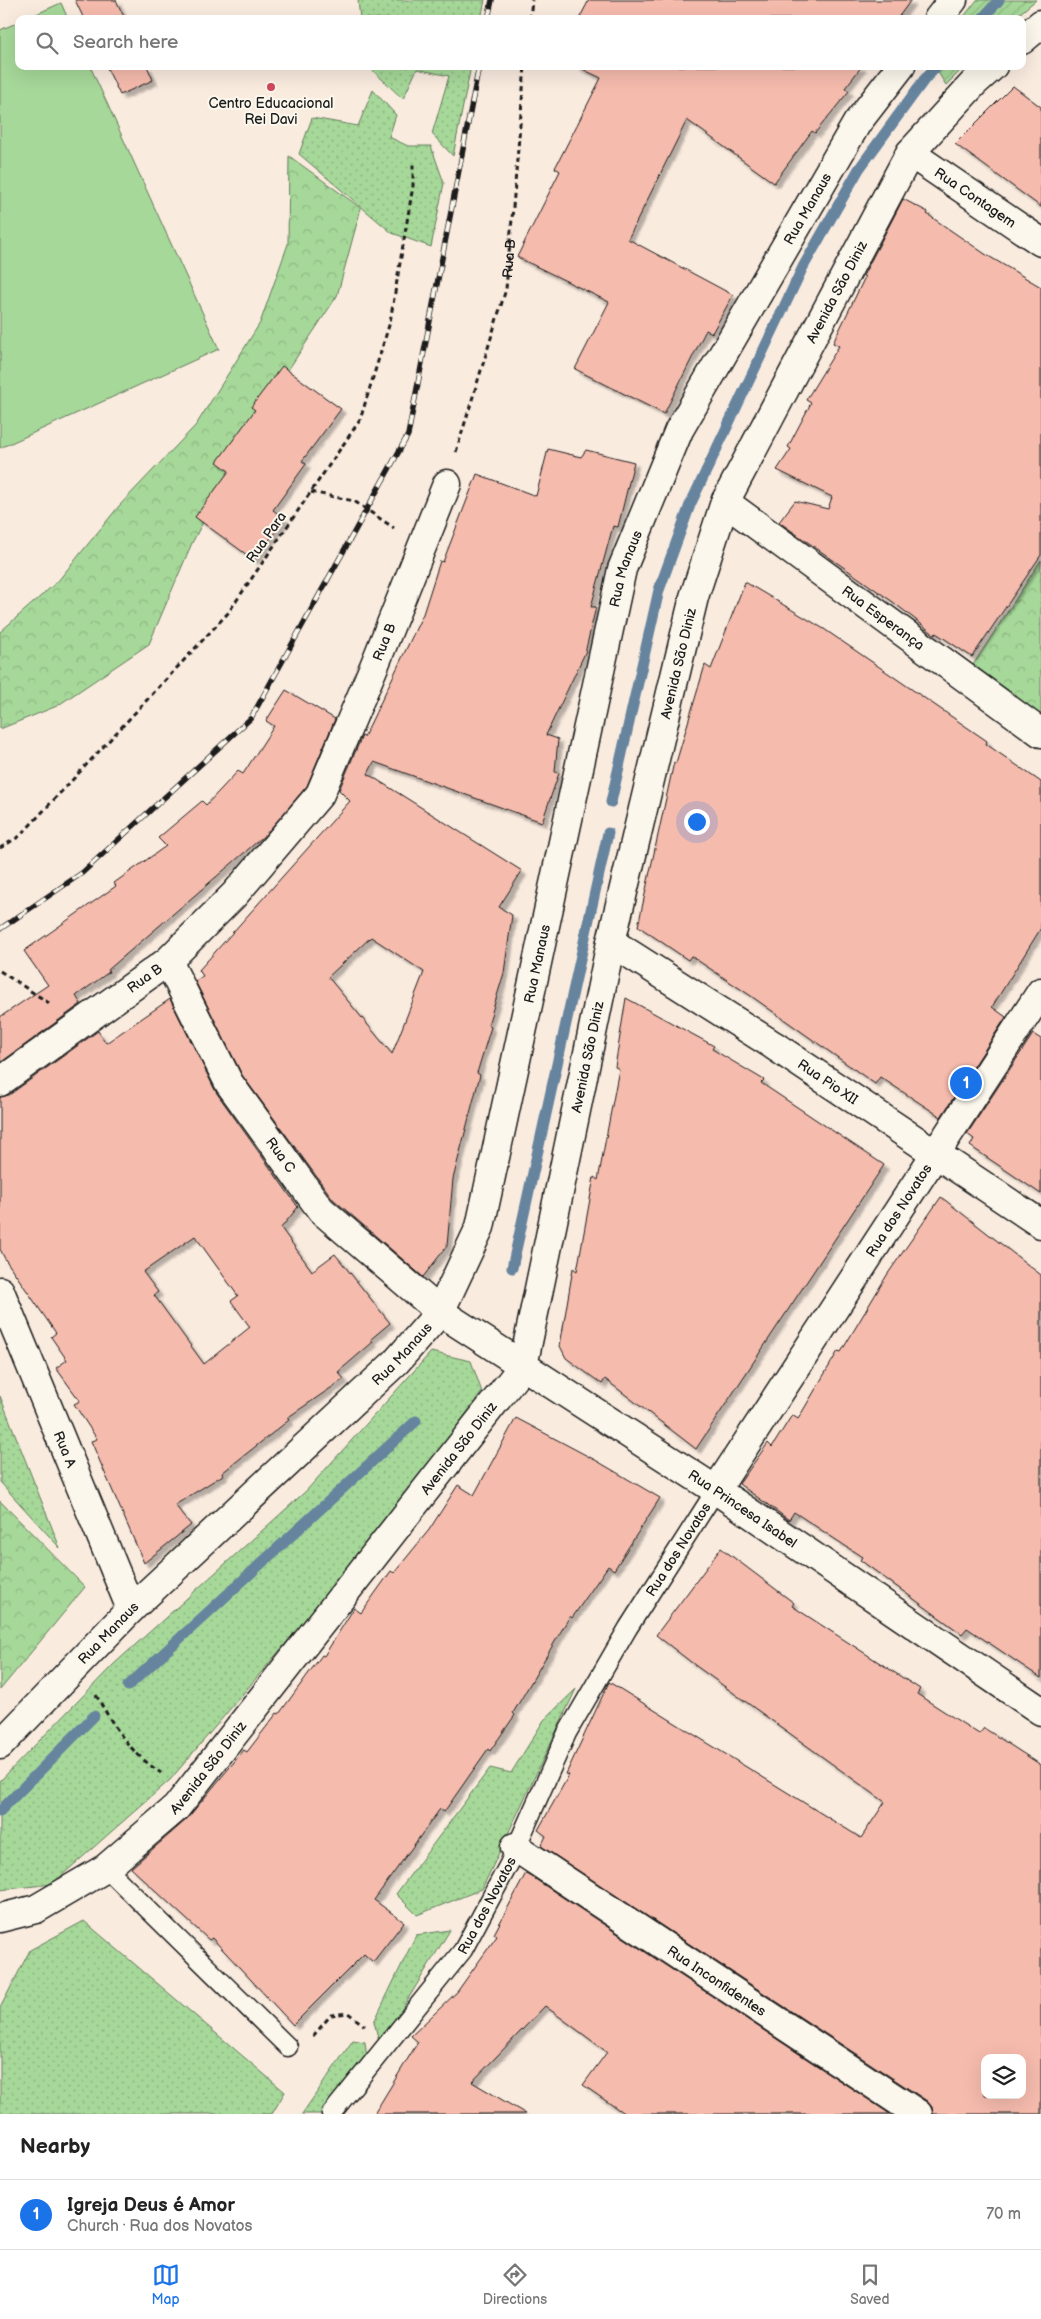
<!DOCTYPE html>
<html lang="en">
<head>
<meta charset="utf-8">
<style>
  :root { --surface:#fff; --page:#f2f2f2; --text:#222; --muted:#767676; --line:#e0e0e0; --accent:#1a73e8 }
  body { margin:0; font-family:"Balsamiq Sans",sans-serif; background:var(--page); color:var(--text) }
  .controls { position:absolute; right:15px; bottom:15px; display:grid; overflow:hidden; border-radius:10px; box-shadow:0 5px 20px #0002 }
  .controls button { width:45px; height:45px; display:grid; place-items:center; padding:0; border:0; border-bottom:1px solid var(--line); background:var(--surface); color:var(--text); font:25px sans-serif }
  .you { position:absolute; left:696px; top:821px; width:18px; height:18px; margin:-12px; border:4px solid #fff; border-radius:50%; background:#1a73e8; box-shadow:0 0 0 8px #1a73e833 }
  .badge { display:grid; place-items:center; width:32px; height:32px; border-radius:50%; background:var(--accent); color:#fff; font-size:16px; font-weight:700 }
  .pin { position:absolute; translate:-50% -50%; border:2px solid #fff; box-shadow:0 1px 5px #0006 }
  .list { margin:0; padding:0; list-style:none }
  h2 { display:flex; justify-content:space-between; align-items:center; height:65px; margin:0; padding:0 20px; font-size:21px }
  h2 small { font-size:16px; font-weight:400; color:var(--muted) }
  .list li { display:grid; grid-template-columns:32px 1fr auto; gap:15px; align-items:center; box-sizing:border-box; height:70px; padding:0 20px; border-top:1px solid var(--line) }
  .list b { display:block; font-size:19px; white-space:nowrap }
  .list p { margin:0; font-size:16px; white-space:nowrap; color:var(--muted) }
  .list em { font-size:16px; font-style:normal; color:var(--muted) }
  .icon { flex:none; width:28px; height:28px; fill:none; stroke:currentColor; stroke-width:2; stroke-linecap:round; stroke-linejoin:round }
  .map { position:relative; flex:none; width:1041px; height:2114px; overflow:hidden }
  .search { position:absolute; background:var(--surface); box-shadow:0 5px 20px #0002; left:15px; right:15px; top:15px; height:55px; display:flex; align-items:center; gap:12px; box-sizing:border-box; padding:0 18px; border-radius:10px; color:var(--muted); font-size:19px }
  .sheet { height:135px; background:var(--surface) }
  nav { display:flex; justify-content:space-around; align-items:center; box-sizing:border-box; height:70px; border-top:1px solid var(--line); background:var(--surface); font-size:14px; color:var(--muted) }
  nav a { display:grid; justify-items:center; gap:2px }
  nav .on { color:var(--accent) }
  .map>svg:first-child { display:block }
</style>
</head>
<body>
<div class="map">
<svg width="1041" height="2114" viewBox="0 0 1041 2114">
  <defs>
    <pattern id="grass-dots" width="8" height="8" patternUnits="userSpaceOnUse" patternTransform="scale(1.25)"><rect width="8" height="8" fill="#a6d899"/><path d="M2 2h.1M6 6h.1" fill="none" stroke="#8eb983" stroke-width="1.8" stroke-linecap="round"/></pattern>
    <pattern id="forest-crowns" width="20" height="18" patternUnits="userSpaceOnUse" patternTransform="scale(1.25)"><rect width="20" height="18" fill="#a6d899"/><path d="M2 6a3 3 0 1 1 6 0M12 15a3 3 0 1 1 6 0" fill="none" stroke="#8eb983"/></pattern>
    <pattern id="garden-furrows" width="10" height="10" patternUnits="userSpaceOnUse" patternTransform="scale(1.25)"><rect width="10" height="10" fill="#a6d899"/><path d="M-1 1l2-2M0 10L10 0M9 11l2-2" fill="none" stroke="#8eb983"/></pattern>
    <filter id="shadow"><feDropShadow dx="4.5" dy="4.5" stdDeviation="1" flood-color="#0004"/></filter>
  </defs>
  <rect width="100%" height="100%" fill="#faebdf"/>
  <filter id="ink" filterUnits="userSpaceOnUse"><feTurbulence type="fractalNoise" baseFrequency=".02" numOctaves="2"/><feDisplacementMap in="SourceGraphic" scale="10" xChannelSelector="R" yChannelSelector="G"/><feConvolveMatrix kernelMatrix="1 2 1 2 8 2 1 2 1" color-interpolation-filters="sRGB"/></filter>
  <g filter="url(#ink)">
    <g fill="url(#grass-dots)" stroke="#617a5a">
      <path d="M358 0H485L481 19H360Z"/>
      <path d="M368 66H471L453 156 432 134 449 76 417 69 403 99Z"/>
      <path d="M373 90 396 115 389 137 408 146H431L444 183 431 247 392 233 299 154 312 118 358 126Z"/>
      <path d="M431 1352 471 1361 482 1392 374 1539 170 1780 52 1884 0 1890V1781L114 1664 306 1491Z"/>
      <path d="M0 1396 60 1548 0 1482Z"/>
      <path d="M576 1689 482 1889 417 1915 396 1894 490 1768 511 1773 544 1720Z"/>
      <path d="M84 1921 285 2092 272 2114H0V2008L30 1950Z"/>
      <path d="M450 1930 380 2045 374 2022 416 1935Z"/>
      <path d="M353 2040 365 2042 367 2059 325 2114H302Z"/>
    </g>
    <g fill="url(#forest-crowns)" stroke="#617a5a">
      <path d="M289 156 361 208 337 296 263 408 192 543 149 644 57 706 0 729V632L58 581 119 506 196 425 260 323 288 244Z"/>
      <path d="M1041 560V716L973 665Z"/>
      <path d="M0 1501 85 1587 0 1690Z"/>
    </g>
    <g fill="url(#garden-furrows)" stroke="#617a5a">
      <path d="M977 0H1036L1013 19H962Z"/>
      <path d="M934 66H965L946 85Z"/>
    </g>
    <g fill="#a6d899" stroke="#617a5a">
      <path d="M61 3 68 19H25Z"/>
      <path d="M19 22V66H90L219 349 0 448V30Z"/>
    </g>
    <g fill="none" stroke-linecap="round" stroke-linejoin="round">
      <g stroke="#66849e" stroke-width="11">
        <path d="M982 19 999 0"/>
        <path d="M611 802 659 590 690 505 803 267 859 169 924 80 937 66"/>
        <path d="M512 1268 608 833"/>
        <path d="M128 1686 416 1421"/>
        <path d="M0 1811 94 1716"/>
      </g>
    </g>
    <g fill="#f5bbad" stroke="#1c1c1c" fill-rule="evenodd" filter="url(#shadow)">
      <path d="M75 0H116L125 19H84Z"/>
      <path d="M589 0H911L897 19H579Z"/>
      <path d="M106 66H147L153 80 120 95Z"/>
      <path d="M576 66H862L845 88 849 91 815 133 812 131 774 183 687 120 628 239 733 295 712 333 706 330 664 414 575 369 609 302 517 257 560 171 555 168 601 78Z"/>
      <path d="M1013 86 1041 107V207L955 144Z"/>
      <path d="M903 199 928 212 927 214 985 254 1041 287V555L972 657 936 633 935 635 893 602 779 522 795 501 828 509 832 497 777 470 791 449 788 447 811 403 806 400 839 346 833 343 865 277 863 276Z"/>
      <path d="M282 366 341 409 302 461 306 464 273 510 285 519 254 560 195 517 229 471 217 462 255 410 251 407Z"/>
      <path d="M548 449 581 457 586 450 634 462 618 527 613 526 591 607H596L585 653 546 735 558 739 555 772 559 773 542 822 374 762 368 774 522 871 499 907 512 915 504 973 488 1025 491 1027 477 1073 480 1075 453 1179 447 1246 423 1277 333 1199 242 1075 195 981 203 976 199 970 350 801 339 790 362 736 364 737 423 614 440 561 443 562 477 474 536 496ZM371 937 424 972 392 1054 328 977Z"/>
      <path d="M745 582 824 629 987 741 986 744 1041 782V928L992 1007 1006 1017 941 1117 880 1077 875 1084 751 996 691 956 688 960 638 926 674 762 676 763 705 665 711 669Z"/>
      <path d="M286 690 335 719 307 786 266 834 108 970 109 972 76 996 81 1004 0 1063V1017L48 985 24 951 116 886 114 883 166 846 158 838 202 801 206 805 238 771 243 774 274 726 266 721Z"/>
      <path d="M626 998 714 1046 712 1049 764 1080 761 1083 884 1165 696 1449 605 1379 602 1384 566 1358 560 1346 573 1268 577 1271 594 1177 598 1180 619 1069 615 1067Z"/>
      <path d="M170 999 216 1092 298 1207 281 1228 312 1271 335 1254 390 1323 371 1339 373 1342 338 1372 344 1379 287 1418 289 1420 222 1473 223 1475 175 1505 191 1525 144 1563 91 1441 97 1439 74 1404 80 1401 56 1368 67 1360 51 1337 56 1333 5 1259 0 1249V1097L9 1095 98 1031 106 1043ZM195 1236 238 1296 231 1301 250 1327 204 1364 154 1295 158 1292 143 1272Z"/>
      <path d="M1033 1034 1041 1039V1194L970 1146 974 1139 967 1134Z"/>
      <path d="M941 1197 1041 1275V1678L967 1628 962 1634 860 1560 862 1557 794 1512 789 1520 739 1484 768 1443 772 1447 792 1415 798 1419 838 1351 841 1352 887 1275Z"/>
      <path d="M516 1418 597 1461 660 1498 614 1570 608 1566 572 1618 570 1616 513 1713 515 1715 490 1751 488 1749 444 1812 440 1809 374 1900 404 1922 373 1962 364 1954 293 2025 212 1938 209 1940 131 1868 186 1820 244 1750 247 1752 277 1713 279 1714 322 1655 324 1656 354 1608 361 1613 391 1571 394 1573 429 1530 458 1485 474 1495Z"/>
      <path d="M721 1548 794 1603 792 1606 920 1689 917 1694 979 1734 984 1728 1041 1765V2114H933L932 2107 927 2101 541 1846 546 1836 538 1830 569 1775 566 1774 609 1682 861 1838 885 1802 696 1666 656 1635ZM985 2058H1022V2095H985Z"/>
      <path d="M526 1873 890 2114H625L583 2085 607 2052 545 2006 472 2082 526 2114H374L418 2042 411 2036 457 1992 497 1936 494 1934Z"/>
    </g>
    <g fill="none" stroke-linecap="round" stroke-linejoin="round">
      <g stroke="#1c1c1c" stroke-width="21">
        <g id="lane">
          <path d="M106 1868 288 2047"/>
          <path id="s2" d="M331 2114 463 1950 509 1864 567 1733 628 1628 716 1490"/>
        </g>
      </g>
      <g stroke="#1c1c1c" stroke-width="31">
        <g id="street">
          <path id="s3" d="M910 153 1041 242"/>
          <path id="s4" d="M725 502 1041 733"/>
          <path id="s5" d="M611 942 773 1045 1041 1224"/>
          <path id="s6" d="M168 961 229 1083 321 1210 440 1312 716 1490 1041 1711"/>
          <path id="s7" d="M0 1082 168 961 234 895 320 794 375 664 447 484"/>
          <path id="s8" d="M0 1291 131 1609"/>
          <path id="s9" d="M716 1490 1041 992"/>
          <path id="s10" d="M515 1847 918 2114"/>
        </g>
      </g>
      <g stroke="#1c1c1c" stroke-width="31">
        <g id="secondary">
          <path d="M938 19 953 0"/>
          <path d="M1022 40 1041 24"/>
          <path id="s11" d="M0 1745 131 1609 396 1362 440 1312 480 1227 622 569 679 430 857 123 901 66"/>
          <path id="s12" d="M0 1918 36 1909 106 1868 176 1808 523 1366 611 942 694 597 725 502 910 153 974 83 993 66"/>
        </g>
      </g>
      <g stroke="#1c1c1c" stroke-width="3" stroke-dasharray="5 4" stroke-linecap="butt">
        <path d="M530 19 532 0"/>
        <path id="s1" d="M456 452 506 289 525 66"/>
        <path d="M311 492 354 501 394 528"/>
        <path d="M0 848 20 836 228 613 360 420 390 322 413 186V163"/>
        <path d="M0 971 52 1005"/>
        <path d="M96 1695C115 1728 128 1751 161 1773"/>
        <path d="M313 2036 331 2015 348 2013 365 2026"/>
      </g>
      <use href="#lane" stroke="#fbf7ec" stroke-width="18"/>
      <use href="#street" stroke="#fbf7ec" stroke-width="28"/>
      <use href="#secondary" stroke="#fbf7ec" stroke-width="28"/>
      <g stroke="#1c1c1c" stroke-width="5.5">
        <g id="rail">
          <path d="M488 19 492 0"/>
          <path d="M0 929 82 873 251 718 408 435 479 66"/>
        </g>
      </g>
      <use href="#rail" stroke="#fbf7ec" stroke-width="4" stroke-dasharray="11" stroke-linecap="butt"/>
    </g>
  </g>
  <circle fill="#d1495b" stroke="#fbf7ec" stroke-width="2" cx="271" cy="87" r="5"/>
  <g text-anchor="middle" stroke-width="4" stroke-linejoin="round" paint-order="stroke">
    <g font-size="14" fill="#1c1c1c" stroke="#fbf7ec">
      <text x="271" y="108">Centro Educacional<tspan x="271" dy="16">Rei Davi</tspan></text>
    </g>
    <g font-size="14" fill="#1c1c1c" stroke="#fbf7ec">
      <text dy="5" stroke="none"><textPath href="#s3" startOffset="79">Rua Contagem</textPath></text>
      <text dy="5" stroke="none"><textPath href="#s11" startOffset="1791">Rua Manaus</textPath></text>
      <text dy="5" stroke="none"><textPath href="#s1" startOffset="201">Rua B</textPath></text>
      <text dy="5" stroke="none"><textPath href="#s12" startOffset="1898">Avenida São Diniz</textPath></text>
      <text transform="translate(266 537) rotate(-55)" y="5">Rua Para</text>
      <text dy="5" stroke="none"><textPath href="#s11" startOffset="1386">Rua Manaus</textPath></text>
      <text dy="5" stroke="none"><textPath href="#s4" startOffset="196">Rua Esperança</textPath></text>
      <text dy="5" stroke="none"><textPath href="#s7" startOffset="598">Rua B</textPath></text>
      <text dy="5" stroke="none"><textPath href="#s12" startOffset="1492">Avenida São Diniz</textPath></text>
      <text dy="5" stroke="none"><textPath href="#s11" startOffset="981">Rua Manaus</textPath></text>
      <text dy="5" stroke="none"><textPath href="#s7" startOffset="178">Rua B</textPath></text>
      <text dy="5" stroke="none"><textPath href="#s12" startOffset="1088">Avenida São Diniz</textPath></text>
      <text dy="5" stroke="none"><textPath href="#s5" startOffset="258">Rua Pio XII</textPath></text>
      <text dy="5" stroke="none"><textPath href="#s6" startOffset="225">Rua C</textPath></text>
      <text dy="5" stroke="none"><textPath href="#s9" startOffset="334">Rua dos Novatos</textPath></text>
      <text dy="5" stroke="none"><textPath href="#s11" startOffset="561">Rua Manaus</textPath></text>
      <text dy="5" stroke="none"><textPath href="#s12" startOffset="668">Avenida São Diniz</textPath></text>
      <text dy="5" stroke="none"><textPath href="#s8" startOffset="171">Rua A</textPath></text>
      <text dy="5" stroke="none"><textPath href="#s6" startOffset="811">Rua Princesa Isabel</textPath></text>
      <text dy="5" stroke="none"><textPath href="#s2" startOffset="666">Rua dos Novatos</textPath></text>
      <text dy="5" stroke="none"><textPath href="#s11" startOffset="156">Rua Manaus</textPath></text>
      <text dy="5" stroke="none"><textPath href="#s12" startOffset="262">Avenida São Diniz</textPath></text>
      <text dy="5" stroke="none"><textPath href="#s2" startOffset="261">Rua dos Novatos</textPath></text>
      <text dy="5" stroke="none"><textPath href="#s10" startOffset="242">Rua Inconfidentes</textPath></text>
    </g>
  </g>
</svg>
<div class="controls">
<button><svg class="icon" aria-label="layers" viewBox="0 0 24 24"><path d="M12 4l9 5-9 5-9-5zM3 14l9 5 9-5"/></svg></button>
</div>
<div class="you"></div>
<div class="pin badge" style="left:966px;top:1083px">1</div>
<div class="search"><svg class="icon" aria-label="search" viewBox="0 0 24 24"><circle cx="10" cy="10" r="6"/><path d="M15 15l6 6"/></svg>Search here</div>
</div>
<section class="sheet">
<h2>Nearby<small></small></h2>
<ul class="list">
<li><span class="badge">1</span><div><b>Igreja Deus é Amor</b><p>Church · Rua dos Novatos</p></div><em>70 m</em></li>
</ul>
</section>
<nav>
<a class="on"><svg class="icon" aria-label="map" viewBox="0 0 24 24"><path d="M3 6l6-2 6 2 6-2v14l-6 2-6-2-6 2zM9 4v14M15 6v14"/></svg>Map</a>
<a><svg class="icon" aria-label="directions" viewBox="0 0 24 24"><path d="M12 3l9 9-9 9-9-9zM9 14v-3h6M13 9l2 2-2 2"/></svg>Directions</a>
<a><svg class="icon" aria-label="saved" viewBox="0 0 24 24"><path d="M7 4h10v16l-5-4-5 4z"/></svg>Saved</a>
</nav>
</body>
</html>
